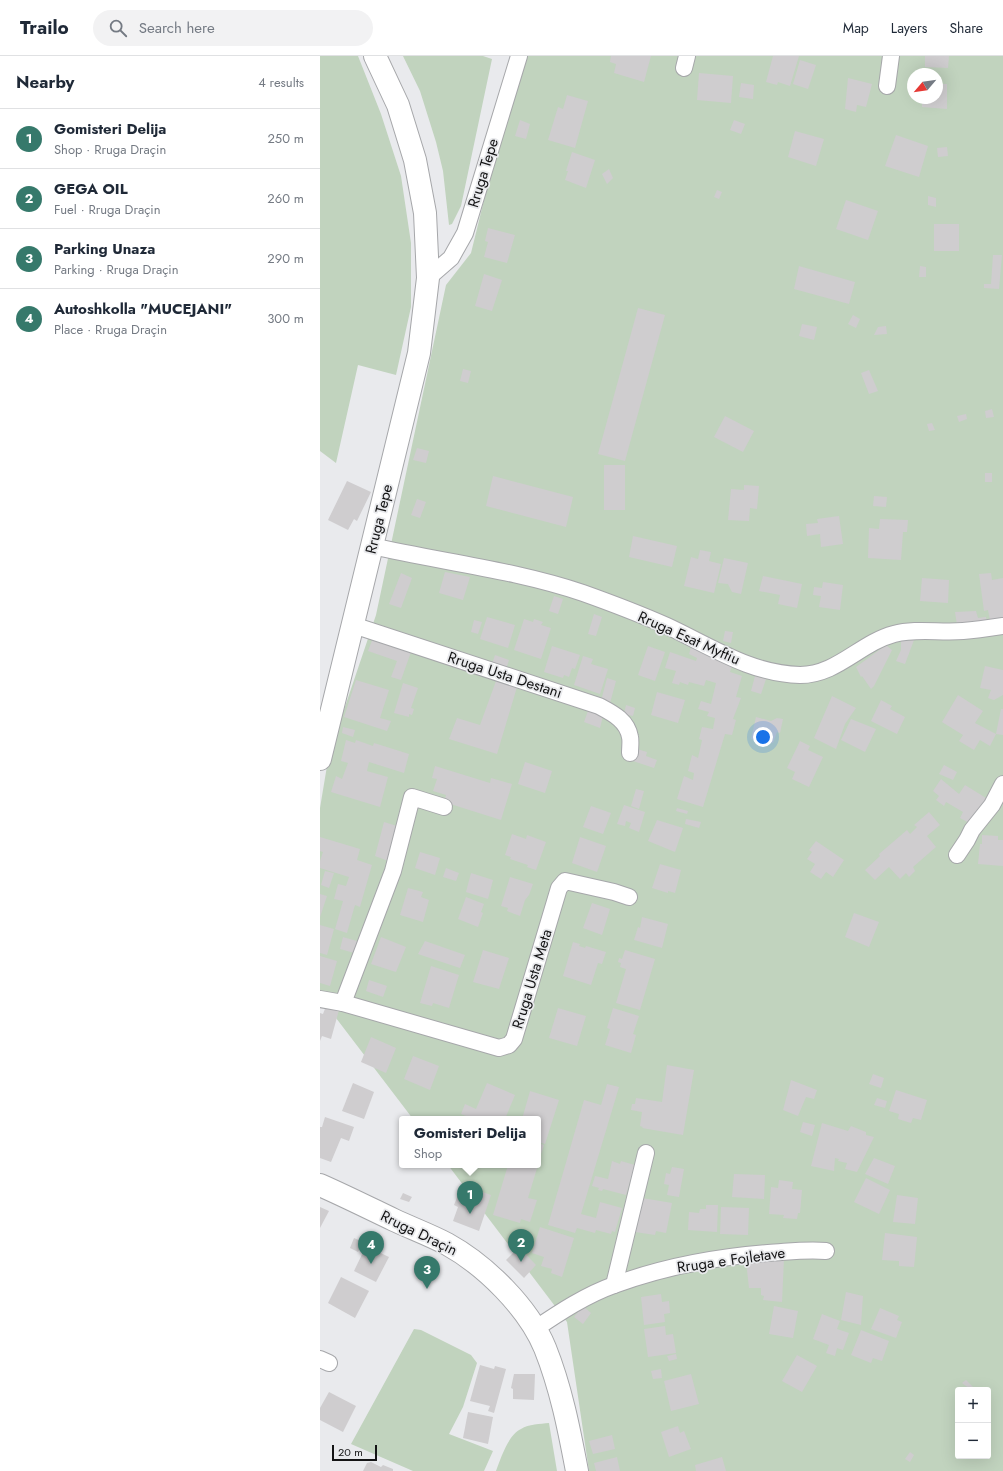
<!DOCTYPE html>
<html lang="en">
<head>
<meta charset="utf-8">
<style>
  :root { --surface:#fff; --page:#f2f2f3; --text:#1f2937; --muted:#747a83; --line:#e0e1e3; --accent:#36796b }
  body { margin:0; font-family:Jost,sans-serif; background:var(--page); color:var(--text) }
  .controls { position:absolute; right:12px; bottom:12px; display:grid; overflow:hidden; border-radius:4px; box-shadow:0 4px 16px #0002 }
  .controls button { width:36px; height:36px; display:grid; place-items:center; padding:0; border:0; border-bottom:1px solid var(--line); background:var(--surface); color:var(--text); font:20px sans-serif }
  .compass { position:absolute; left:587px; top:12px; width:36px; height:36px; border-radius:50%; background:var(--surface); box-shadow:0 4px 16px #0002; rotate:241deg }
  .scale { position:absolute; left:12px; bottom:10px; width:45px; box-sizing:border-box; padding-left:4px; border:2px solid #141415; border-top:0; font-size:11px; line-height:14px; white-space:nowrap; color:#141415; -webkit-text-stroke:3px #e9eaed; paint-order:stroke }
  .you { position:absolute; left:443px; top:681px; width:14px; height:14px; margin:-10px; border:3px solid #fff; border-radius:50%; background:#1a73e8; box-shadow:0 0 0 6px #1a73e833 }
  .badge { display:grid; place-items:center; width:26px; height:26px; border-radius:50%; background:var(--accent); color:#fff; font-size:13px; font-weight:700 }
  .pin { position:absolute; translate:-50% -33px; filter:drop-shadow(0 1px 2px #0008) }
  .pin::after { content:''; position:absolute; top:21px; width:14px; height:12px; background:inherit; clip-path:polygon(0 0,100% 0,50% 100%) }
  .popup { position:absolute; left:79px; top:1060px; width:142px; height:52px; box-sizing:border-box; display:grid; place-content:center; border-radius:4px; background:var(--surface); filter:drop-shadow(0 1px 3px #0005); font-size:13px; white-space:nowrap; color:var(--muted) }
  .popup b { font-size:15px; color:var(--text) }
  .popup::after { content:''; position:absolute; left:50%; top:100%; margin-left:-8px; border:8px solid transparent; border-top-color:var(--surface) }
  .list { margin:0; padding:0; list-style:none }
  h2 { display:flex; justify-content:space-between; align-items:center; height:52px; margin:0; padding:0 16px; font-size:17px }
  h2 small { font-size:13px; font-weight:400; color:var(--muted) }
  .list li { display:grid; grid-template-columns:26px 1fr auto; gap:12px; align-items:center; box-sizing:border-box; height:60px; padding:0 16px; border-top:1px solid var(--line) }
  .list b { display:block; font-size:15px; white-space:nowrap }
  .list p { margin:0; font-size:13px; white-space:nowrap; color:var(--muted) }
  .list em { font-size:13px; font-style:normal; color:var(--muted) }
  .icon { flex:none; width:22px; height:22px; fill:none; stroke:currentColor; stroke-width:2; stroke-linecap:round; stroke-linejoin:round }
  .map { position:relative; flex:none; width:683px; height:1415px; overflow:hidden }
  header { display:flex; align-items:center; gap:24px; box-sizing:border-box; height:56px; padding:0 20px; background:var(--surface); border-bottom:1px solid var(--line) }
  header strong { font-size:19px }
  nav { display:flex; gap:22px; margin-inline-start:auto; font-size:14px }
  .search { width:280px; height:36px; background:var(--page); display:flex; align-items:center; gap:10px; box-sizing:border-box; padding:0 14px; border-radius:22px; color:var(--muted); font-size:15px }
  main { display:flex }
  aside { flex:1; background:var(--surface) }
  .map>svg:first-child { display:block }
</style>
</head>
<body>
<header>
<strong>Trailo</strong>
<div class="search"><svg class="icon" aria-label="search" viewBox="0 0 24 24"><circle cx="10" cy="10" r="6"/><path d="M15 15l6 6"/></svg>Search here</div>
<nav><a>Map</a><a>Layers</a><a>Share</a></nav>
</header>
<main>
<aside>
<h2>Nearby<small>4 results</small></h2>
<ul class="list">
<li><span class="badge">1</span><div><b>Gomisteri Delija</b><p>Shop · Rruga Draçin</p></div><em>250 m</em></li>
<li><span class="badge">2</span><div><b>GEGA OIL</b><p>Fuel · Rruga Draçin</p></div><em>260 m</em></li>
<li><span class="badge">3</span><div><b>Parking Unaza</b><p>Parking · Rruga Draçin</p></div><em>290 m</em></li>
<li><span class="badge">4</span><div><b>Autoshkolla &quot;MUCEJANI&quot;</b><p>Place · Rruga Draçin</p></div><em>300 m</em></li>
</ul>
</aside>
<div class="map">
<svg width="683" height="1415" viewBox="0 0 683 1415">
  <rect width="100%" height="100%" fill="#e9eaed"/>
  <g fill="#c1d3be" fill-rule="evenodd">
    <path d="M0 0H38L61 58 81 120 91 187V251L76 319 38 309 16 407 0 395Z"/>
    <path d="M83 0H163L172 3 141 150 132 168 129 169 123 115 116 86 100 35Z"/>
    <path d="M206 0H683V1415H269L247 1266 128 1109H218V1063H93L0 941V752L9 698 56 559 126 229 151 197 167 132ZM593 18H617V42H593ZM638 1334H668V1400H638Z"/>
    <path d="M94 1273 101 1274 151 1299 157 1307 143 1351 129 1378 173 1395 164 1415H93L31 1388Z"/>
    <path d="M229 1367 237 1415H176C181 1402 188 1379 201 1373 209 1368 220 1368 229 1367Z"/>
  </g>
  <g fill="#cfcdcf">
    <path d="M291 0H331L324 26 294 17 296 8 290 6Z"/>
    <path d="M453 0H479L470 30 458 26 457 29 446 26Z"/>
    <path d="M605 0H629L628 12 605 11Z"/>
    <path d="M480 4 496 9 488 33 473 28Z"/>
    <path d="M379 17 413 20 411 47 377 44Z"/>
    <path d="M528 22 552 28 546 51 537 49 536 56 525 53Z"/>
    <path d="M421 27 434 29 433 43 419 41Z"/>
    <path d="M617 28H627V53L602 51V42H617Z"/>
    <path d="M247 39 268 45 255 92 228 84 238 51 243 53Z"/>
    <path d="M200 64 210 68 206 83 195 80Z"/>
    <path d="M414 64 425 68 421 78 410 74Z"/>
    <path d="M475 75 504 83 496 110 468 101Z"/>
    <path d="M576 79 608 90 599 121 565 110Z"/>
    <path d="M627 91 628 100 618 101 617 92Z"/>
    <path d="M252 96 275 104 266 132 245 124 248 115H246Z"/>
    <path d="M289 113 293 122 287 128 282 118Z"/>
    <path d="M397 134 402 136 399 143 394 141Z"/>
    <path d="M608 140 616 142V151L608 149Z"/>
    <path d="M526 144 558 155 548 184 516 173Z"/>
    <rect x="614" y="168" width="25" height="27"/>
    <path d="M168 172 195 179 187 207 164 201 168 186 165 185Z"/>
    <path d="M673 199H682L679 233 664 232V228H671Z"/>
    <path d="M479 210 535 226 529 248 474 233Z"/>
    <path d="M600 210 606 211V221H599Z"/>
    <path d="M164 218 182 224 172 255 155 250Z"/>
    <path d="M318 252 345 259 305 405 278 398Z"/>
    <path d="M533 259 540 263 536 272 528 268Z"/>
    <path d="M482 268 497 271 494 284 479 280Z"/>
    <path d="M566 270 567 278 554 279 558 271Z"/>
    <path d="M143 313 151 315 148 327 140 325Z"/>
    <path d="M549 314 558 335 549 338 541 317Z"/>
    <path d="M672 353 674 361 666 362 665 355Z"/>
    <path d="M646 358 647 363 639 366 637 360Z"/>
    <path d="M405 360 434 375 423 396 394 381Z"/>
    <path d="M612 367 615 374 609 375 607 368Z"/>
    <path d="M97 392 109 395 106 407 93 404Z"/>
    <rect x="284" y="409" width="21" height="45"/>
    <rect x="665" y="417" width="7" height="9"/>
    <path d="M173 420 253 441 246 471 166 450Z"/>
    <path d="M27 425 51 436 37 465 34 463 28 474 8 464Z"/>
    <path d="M424 429 439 430 437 453 430 452 429 465 408 464 411 433 424 434Z"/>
    <path d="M554 440 567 441 566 451 553 450Z"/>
    <path d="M97 443 106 446 100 462 91 459Z"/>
    <path d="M519 460 523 488 501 491 500 478 487 480 486 468 498 467 497 463Z"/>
    <path d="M560 463 588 464 587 476H583L581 504 548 502 549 472 559 473Z"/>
    <path d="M313 480 357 490 352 511 309 501Z"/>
    <path d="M380 494 391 496 389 505 401 508 394 537 364 530 371 501 378 503Z"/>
    <path d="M404 502 428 507 421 538 412 536 408 528 398 527Z"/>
    <path d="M125 516 150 521 143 544 119 537Z"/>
    <path d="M81 517 92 522 81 552 69 548Z"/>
    <path d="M671 517 672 524 683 522V562L670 564 668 554 664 555 659 518Z"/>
    <path d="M443 520 482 528 477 552 458 548 460 539 439 535Z"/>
    <path d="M602 522 629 524 628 547 600 545Z"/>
    <path d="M503 526 523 529 520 554 499 551 501 540 493 539 494 531 502 532Z"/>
    <path d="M234 540 243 543 238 558 229 555Z"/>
    <path d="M656 555 658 562 666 561 667 567 637 569 635 556Z"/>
    <path d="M274 558 282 561 276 580 268 578Z"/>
    <path d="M167 561 195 569 188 592 160 583Z"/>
    <path d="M204 563 213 566 214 563 223 566 221 569 231 572 221 603 194 594Z"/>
    <path d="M154 564 162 566 158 578 151 576Z"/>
    <path d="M405 575 413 576 411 587 403 585Z"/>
    <path d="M53 582 91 596 81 624 71 621 77 605 48 595Z"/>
    <path d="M594 584 585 608 576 605 581 594V585Z"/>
    <path d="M566 589 572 594 554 630 551 633 542 620 541 621 536 611Z"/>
    <path d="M232 590 260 599 255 613 252 612 249 621 244 619 243 622 224 616Z"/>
    <path d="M328 590 345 596 335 625 318 619Z"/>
    <path d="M371 591 412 610 410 616 422 620 416 641 421 642 413 663 416 664 412 679 405 678 383 751 357 743 364 720 373 724 374 717 368 715 372 699 378 702 382 684 379 683 382 671 393 673 395 662 387 660 389 656 378 653 381 645 391 648 396 627 386 624 384 630 369 626 368 629 360 626 359 629 352 627 356 615 345 612 350 596 376 605 377 602 369 598Z"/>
    <path d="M175 599 189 604 186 613 172 608Z"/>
    <path d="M263 600 273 603 271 608 288 613 280 638 254 629Z"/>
    <path d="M665 610 683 614V639L674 644 668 642 671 634 660 632Z"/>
    <path d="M435 620 446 623 441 638 431 635Z"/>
    <path d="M287 622 296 625 290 647 281 645Z"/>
    <path d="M36 624 69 634 60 662 71 665 67 675 24 661Z"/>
    <path d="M176 625 197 631 177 698 129 683 137 662 160 669Z"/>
    <path d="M83 627 98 632 91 652 94 653 92 659 89 658V661L74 657Z"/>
    <path d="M337 636 365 644 358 667 331 659Z"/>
    <path d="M638 639 663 655 655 667 676 678 670 690 660 684 654 694 639 685 643 679 622 666Z"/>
    <path d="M512 640 536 652 525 668 516 693 494 682Z"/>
    <path d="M561 644 572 650 570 653 585 661 577 678 551 665Z"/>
    <path d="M306 649 315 652 313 660 304 658Z"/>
    <path d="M681 653H683V679L676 678Z"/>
    <path d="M268 655 283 660 280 672 264 666Z"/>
    <path d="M436 661 451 665 457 662 463 663 460 677 457 676 453 687 431 683Z"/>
    <path d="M531 663 556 673 545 696 521 684Z"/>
    <path d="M23 671 35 674 33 681 22 677Z"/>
    <path d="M26 684 35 687 36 684 53 690 54 687 89 698 84 717 49 706 47 715 68 721 60 751 11 736 16 720 22 723 28 707 21 705Z"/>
    <path d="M480 685 490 690 488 694 503 701 489 731 472 723 475 716 467 712Z"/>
    <path d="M317 693 327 696 326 700 337 704 334 712 313 705Z"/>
    <path d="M205 706 232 715 225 737 198 728Z"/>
    <path d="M624 709 637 716 633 724 619 718Z"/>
    <path d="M115 710 170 727 171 722 192 728 181 764 124 746 126 739 113 735 117 723 112 722Z"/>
    <path d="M621 723 639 738 645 729 666 742 651 768 640 762 643 756 626 746 624 750 616 744 619 740 613 735Z"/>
    <path d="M316 733 324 735 319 753 311 750Z"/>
    <path d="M304 749 325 756 319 776 309 772 311 767 306 765 305 770 297 768Z"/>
    <path d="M271 750 291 757 283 778 263 771Z"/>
    <path d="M357 752 368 755 367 758 356 755Z"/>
    <path d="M609 756 620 769 607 780 616 791 593 811 595 815 589 821 586 817 580 823 569 811 555 824 545 814 560 800 559 798 587 774 590 778 597 771 594 769Z"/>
    <path d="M366 763 381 766 379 772 365 768Z"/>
    <path d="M337 764 363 772 355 796 328 785Z"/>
    <path d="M64 766 77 770 70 794 74 797 71 806 55 800Z"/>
    <path d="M192 778 206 783 207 779 226 786 216 814 207 811 208 809 190 803 191 801 185 799Z"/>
    <path d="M662 779 678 780V784H683V810L658 808 660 788H662Z"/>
    <path d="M0 781 40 793 37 804 52 809 40 851 35 849 27 877 15 873 23 845 14 843 18 828 26 830 29 821 0 812V805L3 796 0 795Z"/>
    <path d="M260 781 286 790 277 816 252 807Z"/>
    <path d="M496 785 524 804 513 821 506 816 501 823 490 816 495 808 487 803 492 796 489 794Z"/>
    <path d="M100 796 120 802 115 819 95 812Z"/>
    <path d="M340 808 361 814 355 837 348 835V837L332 832Z"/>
    <path d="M126 812 139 817 136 825 123 821Z"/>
    <path d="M5 815 14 817 9 832 1 829Z"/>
    <path d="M151 817 173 824 168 843 146 836Z"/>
    <path d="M190 821 213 828 209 839 205 844 200 860 187 855 188 852 181 850Z"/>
    <path d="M88 832 103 836 101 841 109 844 103 866 80 859Z"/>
    <path d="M0 838 7 840 0 861Z"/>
    <path d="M146 841 164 848 161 856 163 857 158 871 138 863Z"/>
    <path d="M272 847 290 853 282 879 263 872Z"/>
    <path d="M534 857 559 866 549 891 525 881Z"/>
    <path d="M322 861 348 868 342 892 314 884 318 871 320 872Z"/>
    <path d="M0 869 14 873 7 899 0 897Z"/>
    <path d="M23 881 37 885 34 897 20 893Z"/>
    <path d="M61 881 86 891 76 916 51 908Z"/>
    <path d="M105 885 145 899 140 912 98 898Z"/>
    <path d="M253 886 260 888 259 890 265 892 266 890 286 896 282 908 278 907 271 929 243 920Z"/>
    <path d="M163 894 189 902 179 933 153 926Z"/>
    <path d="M305 894 335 903 320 954 296 947 306 913 300 911 301 907 298 906 299 902 302 903Z"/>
    <path d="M0 900 17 905 10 930 0 927Z"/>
    <path d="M111 910 139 919 129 952 113 947 112 950 100 947Z"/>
    <path d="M49 924 67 930 63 941 46 935Z"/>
    <path d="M6 950 19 954 11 983 2 980 0 985V957L3 958Z"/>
    <path d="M238 952 266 960 257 990 229 982Z"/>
    <path d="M293 952 319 960 313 978 316 979 311 997 285 989 290 973 287 972Z"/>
    <path d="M51 981 76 992 66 1017 41 1006Z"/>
    <path d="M93 1000 119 1010 110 1034 84 1023Z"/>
    <path d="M347 1009 374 1014 363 1079 322 1072 323 1071 320 1070 322 1056 311 1054 312 1048H315L316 1042 342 1046Z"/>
    <path d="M553 1018 564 1022 561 1032 549 1028Z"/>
    <path d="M471 1024 497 1034 494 1043 486 1041 478 1060 463 1054Z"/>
    <path d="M33 1027 54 1036 44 1063 22 1055Z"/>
    <path d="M167 1027 195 1039 185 1063 171 1062V1063H153L141 1058 145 1048 156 1053Z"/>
    <path d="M287 1028 299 1031 261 1158 276 1162 280 1146 302 1152 295 1176 292 1175 291 1178 276 1174 275 1177 257 1172 255 1177 228 1169 264 1044 281 1049Z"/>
    <path d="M576 1034 607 1044 601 1064 593 1062 591 1067 578 1063 579 1058 569 1055Z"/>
    <path d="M210 1035 239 1044 225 1088 218 1086V1063H202Z"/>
    <path d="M557 1042 567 1045 565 1052 554 1049Z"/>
    <path d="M5 1061 34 1071 29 1085 21 1082 11 1106 0 1102V1071H2Z"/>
    <path d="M483 1066 495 1069 492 1080 480 1076Z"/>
    <path d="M502 1067 528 1075 531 1070 546 1076V1079L554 1081 537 1116 525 1113 527 1107 518 1105 519 1103 515 1102 514 1115 491 1110Z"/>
    <path d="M218 1087 224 1089 218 1107Z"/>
    <path d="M554 1102 575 1110 568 1128 545 1118Z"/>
    <path d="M292 1105 300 1108 301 1105 315 1109 306 1139 283 1133 282 1135 278 1134 279 1132 272 1130 275 1120 288 1123Z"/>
    <path d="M188 1109H218L208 1142 217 1144 210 1166 201 1163 200 1167 173 1159Z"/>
    <path d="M352 1111 364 1113 359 1141 347 1139 349 1129 344 1128 346 1117 350 1118Z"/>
    <path d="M414 1118 445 1119 444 1143 412 1141Z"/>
    <path d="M546 1122 570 1134 559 1158 534 1146Z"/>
    <path d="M459 1124 473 1126 472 1133 482 1134 480 1157H478L477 1163 463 1162 464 1159 449 1158 451 1131 458 1132Z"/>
    <path d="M142 1129 171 1139 159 1175 133 1165 138 1151 134 1149Z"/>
    <path d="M83 1137 92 1141 89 1146 80 1143Z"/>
    <path d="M577 1139 598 1142 595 1168 573 1166Z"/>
    <path d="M322 1142 352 1147 346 1177 336 1175 335 1179 315 1176Z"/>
    <path d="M386 1149H398L397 1176 368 1174 369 1156 379 1157 380 1153H386Z"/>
    <path d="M0 1151 9 1155 0 1172Z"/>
    <path d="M401 1151 429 1152 428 1179 400 1178Z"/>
    <path d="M220 1171 254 1182 242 1221 231 1217 232 1213 221 1210 224 1201 212 1197Z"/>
    <path d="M565 1177 597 1181 594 1211 579 1210V1205L562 1204Z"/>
    <path d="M34 1182 43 1186 38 1196 30 1192Z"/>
    <path d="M46 1190 69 1201 56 1226 34 1215Z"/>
    <path d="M199 1191 216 1209 204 1222 186 1204Z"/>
    <path d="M464 1202 462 1246 443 1244 444 1240 441 1239V1232H429L426 1205Z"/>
    <path d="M21 1221 49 1235 35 1262 8 1247Z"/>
    <path d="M526 1236 543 1240 541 1269 521 1264Z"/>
    <path d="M341 1238 342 1246 349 1245 350 1257 344 1258 345 1266 324 1269 321 1241Z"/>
    <path d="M263 1250 271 1257 263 1268 254 1261Z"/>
    <path d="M454 1250 478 1255 473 1282 449 1278Z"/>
    <path d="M560 1252 579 1260 577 1264 582 1266 576 1282 551 1273Z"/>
    <path d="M502 1258 520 1265 517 1273 529 1277 523 1294 517 1292 515 1300 506 1297 509 1289 493 1283Z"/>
    <path d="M345 1270 346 1279 353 1278 356 1297 328 1301 324 1273Z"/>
    <path d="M541 1274 569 1285 562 1305 553 1302 551 1307 531 1299Z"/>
    <path d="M356 1298 357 1303 349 1305 347 1300Z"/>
    <path d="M477 1299 497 1310 482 1336 462 1325Z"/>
    <path d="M160 1309 174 1313 175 1310 186 1313 174 1357 168 1355 170 1350 150 1345Z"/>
    <path d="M341 1313 342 1322 333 1323 331 1315Z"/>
    <path d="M194 1318H215L214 1344 193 1343V1333L191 1332Z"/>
    <path d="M371 1318 379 1348 351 1355 344 1325Z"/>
    <path d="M646 1324 653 1331 651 1334 642 1327Z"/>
    <path d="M9 1336 36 1350 23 1376 0 1364V1352Z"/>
    <path d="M148 1356 173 1361 168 1388 143 1382Z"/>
    <path d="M358 1370 360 1377 364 1375 371 1393 349 1401 341 1376Z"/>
    <path d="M292 1379 295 1393 273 1398 269 1385Z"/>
    <path d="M590 1396 594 1399 590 1406 585 1403Z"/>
    <path d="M297 1401 300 1415H276L274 1407Z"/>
    <path d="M402 1401 406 1415H376L375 1409Z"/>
    <path d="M51 1406 61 1411 63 1409 73 1413V1415H43L47 1407Z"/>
  </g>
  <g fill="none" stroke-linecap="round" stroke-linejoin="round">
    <g stroke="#a6a7aa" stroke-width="18">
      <g id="minor">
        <path d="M364 12 367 0"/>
        <path d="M567 30 571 0"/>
        <path d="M108 222 131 202 145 177 199 0"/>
        <path d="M52 490C122 506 195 514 263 537 291 547 320 558 347 570 390 590 431 618 480 619 517 619 540 587 574 578 596 572 620 577 643 575 657 574 670 572 683 570"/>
        <path d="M33 569 279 650C292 657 307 664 310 681 311 685 310 692 310 697"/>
        <path d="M637 799 647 784 652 774 672 749 683 728"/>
        <path d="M0 943 23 947 179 992 189 989 194 983 239 832 245 825 294 836 309 841"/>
        <path d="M23 947 73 815 92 741 124 751"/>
        <path d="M294 1229 326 1097"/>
        <path d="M215 1273C240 1256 266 1239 294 1229 343 1211 397 1201 448 1197 467 1196 486 1193 506 1195"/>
        <path d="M0 1303 9 1307"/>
      </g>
    </g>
    <g stroke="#a6a7aa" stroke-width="24">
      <g id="secondary">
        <path d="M0 703 99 297 108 222 105 157 95 104 78 49 55 0"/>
        <path d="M0 1129C25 1140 49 1152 74 1164 91 1172 110 1179 127 1188 165 1209 208 1251 225 1292 241 1332 249 1373 257 1415"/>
      </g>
    </g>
    <use href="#minor" stroke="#fff" stroke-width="16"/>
    <use href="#secondary" stroke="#fff" stroke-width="22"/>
  </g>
  <g text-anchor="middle" stroke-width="3.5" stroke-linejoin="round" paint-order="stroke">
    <g font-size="15" fill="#141415" stroke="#e9eaed">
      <text transform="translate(163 117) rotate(-73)" y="5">Rruga Tepe</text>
      <text transform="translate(59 463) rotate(-76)" y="5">Rruga Tepe</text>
      <text transform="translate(369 582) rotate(24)" y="5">Rruga Esat Myftiu</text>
      <text transform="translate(185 619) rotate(18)" y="5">Rruga Usta Destani</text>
      <text transform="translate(212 923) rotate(-73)" y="5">Rruga Usta Meta</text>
      <text transform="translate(99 1177) rotate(26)" y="5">Rruga Draçin</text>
      <text transform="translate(411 1204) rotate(-8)" y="5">Rruga e Fojletave</text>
    </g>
  </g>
</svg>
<div class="controls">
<button>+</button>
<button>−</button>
</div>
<svg class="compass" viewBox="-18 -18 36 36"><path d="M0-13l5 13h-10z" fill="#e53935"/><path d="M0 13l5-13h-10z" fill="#747a83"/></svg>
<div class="scale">20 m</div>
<div class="you"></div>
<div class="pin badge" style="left:150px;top:1158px">1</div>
<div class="popup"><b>Gomisteri Delija</b>Shop</div>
<div class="pin badge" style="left:201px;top:1206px">2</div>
<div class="pin badge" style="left:107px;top:1233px">3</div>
<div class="pin badge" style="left:51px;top:1208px">4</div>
</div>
</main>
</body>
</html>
